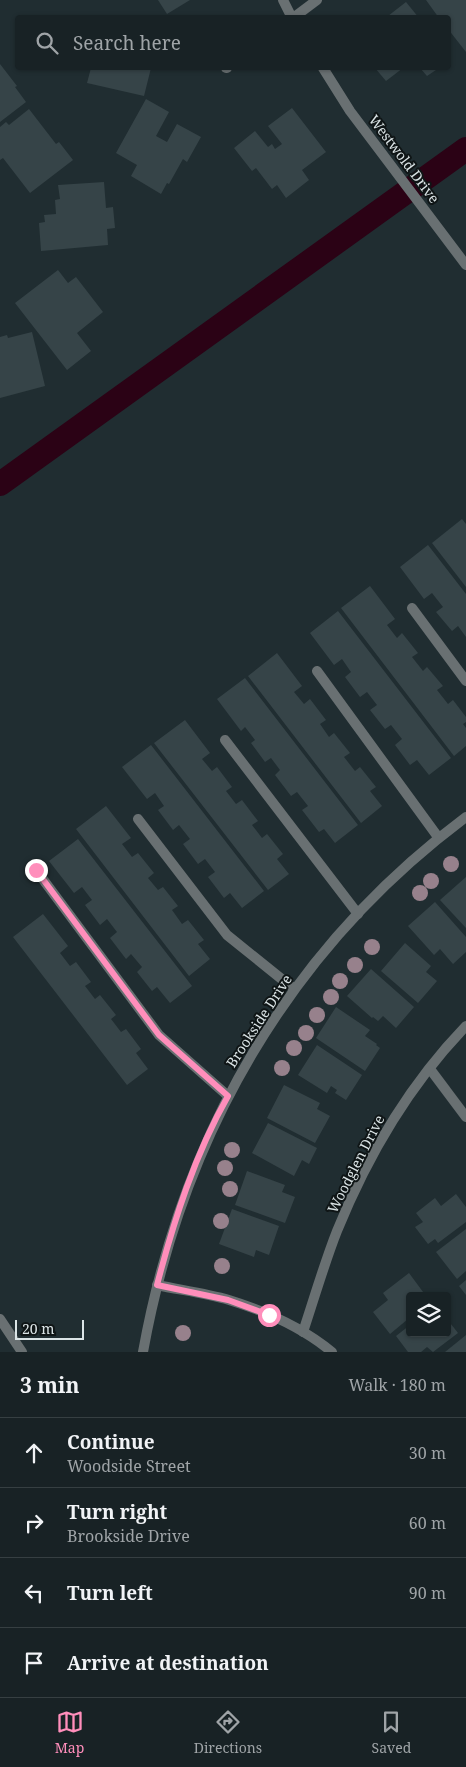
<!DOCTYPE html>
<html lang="en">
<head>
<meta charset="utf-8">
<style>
  :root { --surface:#182225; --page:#212a2d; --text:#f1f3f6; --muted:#9fa4a7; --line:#363f42; --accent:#ff8ebb }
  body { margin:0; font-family:"Noto Serif",serif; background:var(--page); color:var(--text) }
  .controls { position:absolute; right:15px; bottom:15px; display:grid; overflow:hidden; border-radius:5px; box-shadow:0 1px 4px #0004 }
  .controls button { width:45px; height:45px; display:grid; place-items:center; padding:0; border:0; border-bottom:1px solid var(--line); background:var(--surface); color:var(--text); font:25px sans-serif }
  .scale { position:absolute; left:15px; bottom:12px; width:69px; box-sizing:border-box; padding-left:5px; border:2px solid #dbe4e6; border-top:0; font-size:14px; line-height:18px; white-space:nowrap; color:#dbe4e6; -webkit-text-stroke:4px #0f1516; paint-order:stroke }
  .stop { position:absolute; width:15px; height:15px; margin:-11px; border:4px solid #ff8ebb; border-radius:50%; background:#fff }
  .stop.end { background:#ff8ebb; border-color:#fff; box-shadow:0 1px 5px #0008 }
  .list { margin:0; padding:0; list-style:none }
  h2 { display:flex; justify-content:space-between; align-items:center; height:65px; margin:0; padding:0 20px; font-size:21px }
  h2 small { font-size:16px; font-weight:400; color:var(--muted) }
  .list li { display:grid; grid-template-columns:32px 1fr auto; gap:15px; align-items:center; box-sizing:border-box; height:70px; padding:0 20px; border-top:1px solid var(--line) }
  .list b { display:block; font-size:19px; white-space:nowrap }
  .list p { margin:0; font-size:16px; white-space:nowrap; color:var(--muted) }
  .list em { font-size:16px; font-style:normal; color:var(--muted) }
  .icon { flex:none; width:28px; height:28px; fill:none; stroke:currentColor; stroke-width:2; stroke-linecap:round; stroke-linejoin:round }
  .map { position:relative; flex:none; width:466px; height:1352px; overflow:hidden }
  .search { position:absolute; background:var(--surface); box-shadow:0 1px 4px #0004; left:15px; right:15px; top:15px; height:55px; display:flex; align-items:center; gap:12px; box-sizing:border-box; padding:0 18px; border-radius:5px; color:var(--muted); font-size:19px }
  .sheet { height:345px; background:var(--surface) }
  nav { display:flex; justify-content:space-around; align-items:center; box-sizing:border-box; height:70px; border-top:1px solid var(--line); background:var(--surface); font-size:14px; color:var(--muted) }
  nav a { display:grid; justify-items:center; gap:2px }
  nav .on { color:var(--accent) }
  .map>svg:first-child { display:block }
</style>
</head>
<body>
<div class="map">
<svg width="466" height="1352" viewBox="0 0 466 1352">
  <rect width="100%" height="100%" fill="#202d31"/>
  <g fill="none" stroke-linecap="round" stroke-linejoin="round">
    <path stroke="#2b0215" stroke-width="24" d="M0 484 466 149"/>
  </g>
  <g fill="#364448">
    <path d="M158 0H190L167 14Z"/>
    <path d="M426 0H466V52L448 29V18H439Z"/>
    <path d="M406 2 419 18H389L388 16Z"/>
    <path d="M0 64 17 86 15 87 26 102 0 122Z"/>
    <path d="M91 68H151L144 96 87 83Z"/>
    <path d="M375 68H403L386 81Z"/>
    <path d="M420 68H439L427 76Z"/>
    <path d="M146 99 169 112 156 136 167 142 177 124 201 137 187 162 183 159 169 184 167 183 161 194 131 176 137 165 116 153Z"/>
    <path d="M292 108 326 152 302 170 309 180 286 198 277 185 272 189 256 168 252 171 234 148 255 131 268 147 272 144 275 149 282 144 268 126Z"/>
    <path d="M29 109 56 144 59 142 73 160 30 193 3 158 0 160V127L6 122 9 125Z"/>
    <path d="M104 182 106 208 113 207 115 228 107 229 108 245 41 251 39 223 45 222 44 215 56 214 55 200 60 199 58 185Z"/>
    <path d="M58 270 68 283 76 277 103 312 77 333 91 351 67 370 15 303Z"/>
    <path d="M32 332 45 386 0 398V337L7 335 8 338Z"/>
    <path d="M462 519 466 524V587L432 543Z"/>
    <path d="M428 545 466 594V637L458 626 452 631 436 612 443 607 432 593 424 599 400 567Z"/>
    <path d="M370 586 395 619 387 625 397 638 402 633 418 653 412 657 423 671 427 667 443 686 437 690 448 704 453 700 466 717V722L463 724 466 728V746L454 756 341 608Z"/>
    <path d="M338 611 451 758 429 775 417 760 410 765 395 745 402 739 391 725 385 729 370 710 377 705 367 692 360 697 345 677 351 672 342 659 334 665 310 633Z"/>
    <path d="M277 653 302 686 294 692 304 704 310 699 326 720 320 724 329 737 334 733 350 753 344 757 355 771 360 767 376 787 370 791 382 806 361 823 248 676Z"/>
    <path d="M245 678 358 825 335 843 324 829 319 832 302 810 308 806 297 792 291 796 275 775 280 770 271 758 265 762 251 743 255 740 245 727 241 731 217 699Z"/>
    <path d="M185 720 210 753 202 759 212 771 217 767 232 787 226 791 236 804 242 800 258 821 252 825 262 838 267 834 283 854 277 859 289 874 268 890 154 743Z"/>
    <path d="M151 745 264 891 242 908 230 893 224 898 208 877 215 872 205 859 198 864 183 844 190 839 179 825 173 830 158 810 164 806 155 793 147 799 122 767Z"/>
    <path d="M106 806 131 838 122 844 132 857 138 853 154 873 148 878 158 890 163 887 178 906 172 910 182 924 188 920 204 940 198 944 210 959 189 976 76 829Z"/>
    <path d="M78 839 192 986 170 1003 157 987 152 991 137 972 142 967 131 954 126 959 110 938 117 932 107 919 100 925 85 905 92 900 82 887 74 893 49 861Z"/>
    <path d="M466 877V928L440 900Z"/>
    <path d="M435 902 466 937V952L453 964 440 949 434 955 408 926Z"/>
    <path d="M43 914 68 946 60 953 70 966 76 962 91 982 85 986 95 999 100 995 116 1015 111 1019 121 1032 126 1029 141 1049 136 1053 148 1069 127 1085 13 937Z"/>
    <path d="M405 943 431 966 426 972 437 981 418 1003 381 971Z"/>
    <path d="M371 969 414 1007 396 1028 383 1016 378 1021 373 1017 372 1018 347 996Z"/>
    <path d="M336 1007 370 1030 365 1036 377 1044 376 1045 380 1048 365 1071 316 1038Z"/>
    <path d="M317 1045 362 1075 346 1100 335 1093 337 1090 331 1086 327 1093 298 1075Z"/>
    <path d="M284 1085 320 1103 317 1109 330 1116 315 1143 267 1118Z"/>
    <path d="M268 1123 317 1148 309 1164 302 1160 294 1176 252 1153Z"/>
    <path d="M247 1171 285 1185 282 1192 295 1197 285 1223 235 1205Z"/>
    <path d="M456 1194 466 1207V1222L438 1243 435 1239 428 1244 415 1227 423 1222 416 1213 435 1198 441 1206Z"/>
    <path d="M232 1209 279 1226 269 1255 256 1250 254 1257 219 1244Z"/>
    <path d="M466 1229V1271L457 1279 436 1252Z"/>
    <path d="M409 1273 426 1296H410V1321L408 1319 390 1334 373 1312 388 1300 383 1293Z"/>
    <path d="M466 1280V1295L459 1286Z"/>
    <path d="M447 1319 458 1333 433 1352 427 1347 421 1352H408L396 1336 410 1325V1333H447Z"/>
    <path d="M466 1335V1352H445Z"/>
  </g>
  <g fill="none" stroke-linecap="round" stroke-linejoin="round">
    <g stroke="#697072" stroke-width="10">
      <path d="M412 608 466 681"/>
      <path d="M317 671 438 837"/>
      <path d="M225 740 358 914"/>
      <path d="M138 819 227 935 294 989"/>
      <path d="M36 870 159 1035 228 1096"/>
      <path d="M0 1319 22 1352"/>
    </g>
    <g stroke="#697072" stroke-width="10">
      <path d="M283 0 292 18"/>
      <path d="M293 18 317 0"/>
      <path d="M226 68H227"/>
      <path d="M323 68 350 111 466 265"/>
      <path d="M430 1069 466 1117"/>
      <path d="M157 1285C180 1290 205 1293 229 1300 265 1311 303 1328 332 1352"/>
      <path d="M303 1332C314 1299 324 1264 337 1231 367 1157 410 1084 466 1026"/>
      <path d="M143 1352C182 1136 289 949 466 817"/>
    </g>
  </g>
  <g fill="#97818c">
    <circle cx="451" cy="864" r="8"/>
    <circle cx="431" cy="881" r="8"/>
    <circle cx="420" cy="893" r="8"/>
    <circle cx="372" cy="947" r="8"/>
    <circle cx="355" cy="965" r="8"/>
    <circle cx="340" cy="981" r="8"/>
    <circle cx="331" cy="997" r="8"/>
    <circle cx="317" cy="1015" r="8"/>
    <circle cx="306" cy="1033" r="8"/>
    <circle cx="294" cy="1048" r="8"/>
    <circle cx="282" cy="1068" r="8"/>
    <circle cx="232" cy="1150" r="8"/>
    <circle cx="225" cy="1168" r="8"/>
    <circle cx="230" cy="1189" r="8"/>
    <circle cx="221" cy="1221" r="8"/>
    <circle cx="222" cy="1266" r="8"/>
    <circle cx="183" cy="1333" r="8"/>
  </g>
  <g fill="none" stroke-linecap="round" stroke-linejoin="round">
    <path stroke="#ff8ebb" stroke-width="6" d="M36 870 159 1035 228 1096C195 1154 174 1220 157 1285L228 1300 269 1315"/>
  </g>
  <g text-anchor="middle" stroke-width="4" stroke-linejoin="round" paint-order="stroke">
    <g font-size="14" fill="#dbe4e6" stroke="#0f1516">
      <text transform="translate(404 159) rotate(53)" y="5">Westwold Drive</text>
      <text transform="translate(259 1021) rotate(-57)" y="5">Brookside Drive</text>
      <text transform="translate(356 1164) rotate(-63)" y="5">Woodglen Drive</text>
    </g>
  </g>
</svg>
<div class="controls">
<button><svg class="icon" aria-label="layers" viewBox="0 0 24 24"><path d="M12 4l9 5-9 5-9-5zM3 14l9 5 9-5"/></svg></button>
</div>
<div class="scale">20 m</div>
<div class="stop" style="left:269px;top:1315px"></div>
<div class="stop end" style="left:36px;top:870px"></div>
<div class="search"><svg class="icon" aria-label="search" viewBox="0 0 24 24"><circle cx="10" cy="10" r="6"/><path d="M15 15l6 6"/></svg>Search here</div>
</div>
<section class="sheet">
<h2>3 min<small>Walk · 180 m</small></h2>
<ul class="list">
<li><svg class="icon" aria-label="ahead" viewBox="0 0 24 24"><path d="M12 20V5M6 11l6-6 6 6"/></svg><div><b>Continue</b><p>Woodside Street</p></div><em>30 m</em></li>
<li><svg class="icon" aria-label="right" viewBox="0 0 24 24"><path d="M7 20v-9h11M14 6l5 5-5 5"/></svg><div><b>Turn right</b><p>Brookside Drive</p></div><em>60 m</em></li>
<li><svg class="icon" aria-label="left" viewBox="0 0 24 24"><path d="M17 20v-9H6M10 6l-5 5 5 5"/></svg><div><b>Turn left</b></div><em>90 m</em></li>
<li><svg class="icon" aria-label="arrive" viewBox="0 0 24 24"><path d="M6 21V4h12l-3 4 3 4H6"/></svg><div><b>Arrive at destination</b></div></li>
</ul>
</section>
<nav>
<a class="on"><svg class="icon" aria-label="map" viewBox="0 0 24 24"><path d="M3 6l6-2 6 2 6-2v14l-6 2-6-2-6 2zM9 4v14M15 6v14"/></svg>Map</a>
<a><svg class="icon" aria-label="directions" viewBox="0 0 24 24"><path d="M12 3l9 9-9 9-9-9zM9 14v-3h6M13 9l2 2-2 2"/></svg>Directions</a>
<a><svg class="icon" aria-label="saved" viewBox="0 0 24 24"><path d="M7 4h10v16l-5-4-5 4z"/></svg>Saved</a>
</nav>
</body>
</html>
